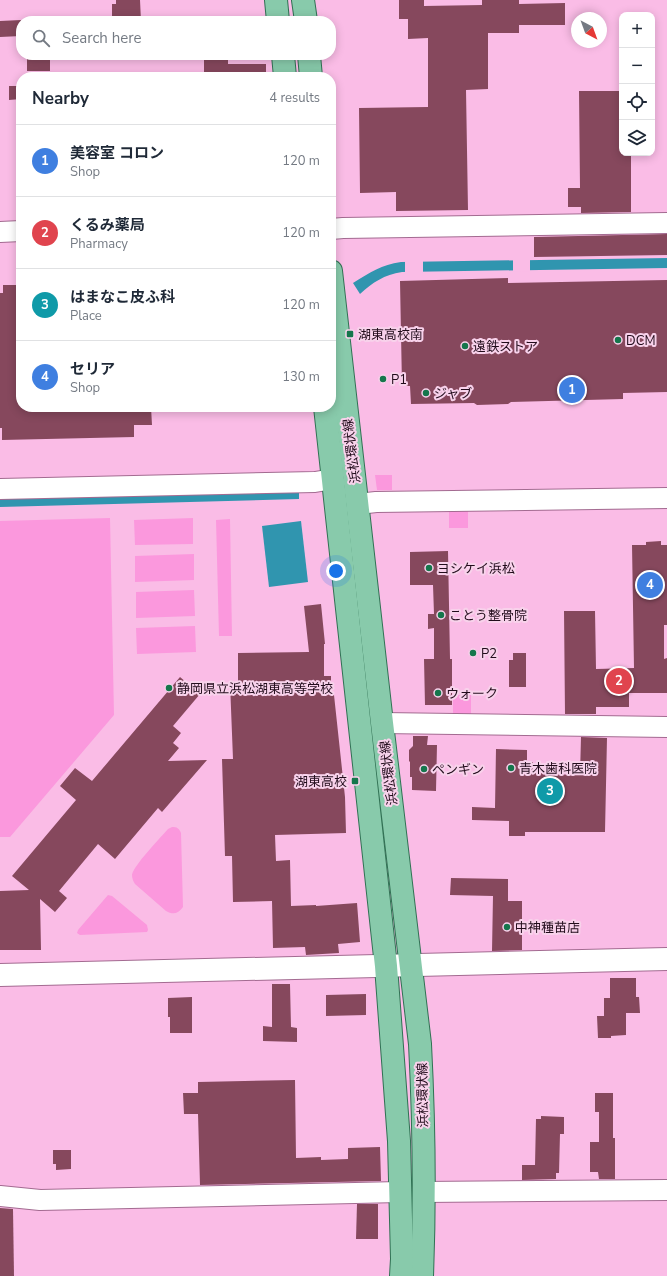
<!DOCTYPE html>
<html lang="en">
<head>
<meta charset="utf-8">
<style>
  :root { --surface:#fff; --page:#f2f2f3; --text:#1f2937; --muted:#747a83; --line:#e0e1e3; --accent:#2563eb }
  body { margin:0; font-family:"Nunito Sans","Noto Sans JP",sans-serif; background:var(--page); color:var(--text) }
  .controls { position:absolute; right:12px; top:12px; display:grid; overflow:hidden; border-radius:8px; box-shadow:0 2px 10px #0003 }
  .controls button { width:36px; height:36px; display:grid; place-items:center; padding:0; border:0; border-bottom:1px solid var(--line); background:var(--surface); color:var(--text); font:20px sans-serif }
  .compass { position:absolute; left:571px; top:12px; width:36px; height:36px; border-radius:50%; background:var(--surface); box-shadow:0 2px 10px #0003; rotate:139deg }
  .you { position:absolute; left:336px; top:571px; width:14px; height:14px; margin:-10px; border:3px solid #fff; border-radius:50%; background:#1a73e8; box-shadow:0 0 0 6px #1a73e833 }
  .badge { display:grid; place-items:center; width:26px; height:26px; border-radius:50%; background:var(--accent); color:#fff; font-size:13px; font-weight:700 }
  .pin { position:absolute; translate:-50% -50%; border:2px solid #fff; box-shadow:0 1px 4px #0006 }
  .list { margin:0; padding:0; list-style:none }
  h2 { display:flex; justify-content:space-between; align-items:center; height:52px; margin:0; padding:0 16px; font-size:17px }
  h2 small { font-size:13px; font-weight:400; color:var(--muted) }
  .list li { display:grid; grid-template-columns:26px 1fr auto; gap:12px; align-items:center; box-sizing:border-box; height:72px; padding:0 16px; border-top:1px solid var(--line) }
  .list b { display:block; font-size:15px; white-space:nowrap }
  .list p { margin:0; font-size:13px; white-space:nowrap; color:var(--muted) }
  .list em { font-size:13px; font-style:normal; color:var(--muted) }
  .icon { flex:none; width:22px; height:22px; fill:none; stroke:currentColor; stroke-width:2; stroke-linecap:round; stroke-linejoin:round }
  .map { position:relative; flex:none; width:667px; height:1276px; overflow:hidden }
  .search { position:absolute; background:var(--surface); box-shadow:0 2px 10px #0003; left:16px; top:16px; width:320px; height:44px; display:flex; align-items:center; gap:10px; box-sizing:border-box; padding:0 14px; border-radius:16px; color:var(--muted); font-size:15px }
  .panel { position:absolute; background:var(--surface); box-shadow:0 2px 10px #0003; left:16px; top:72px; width:320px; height:340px; border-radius:16px }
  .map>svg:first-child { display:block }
</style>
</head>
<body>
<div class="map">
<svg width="667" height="1276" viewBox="0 0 667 1276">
  <rect width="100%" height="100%" fill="#fabce6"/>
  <g fill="#fb98dd">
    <path d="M375 475H392V490H377Z"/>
    <rect x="449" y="509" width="19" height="19"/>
    <path d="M110 518 114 715 10 837H0V521Z"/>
    <path d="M193 518V544L135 545 134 520Z"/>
    <path d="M230 519 232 636H219L216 520Z"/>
    <path d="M194 554V580L135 582V556Z"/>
    <path d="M194 590 195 616 136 618V592Z"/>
    <path d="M195 626 196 652 137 654 136 628Z"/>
    <rect x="453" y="695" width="18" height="20"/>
    <path d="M172 827C177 827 179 828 181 833L183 907C178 914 173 915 166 911L135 884C133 881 132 878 132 875 133 866 161 837 168 829Z"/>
    <path d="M108 895 112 896 147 925 148 930 147 932 80 935 77 933 78 930Z"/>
  </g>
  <g fill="#3095af">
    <path d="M667 258V268L402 272C384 275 373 282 360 294L353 283C371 272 381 265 401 262Z"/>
    <path d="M299 492V499L0 507V499Z"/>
    <path d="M301 521 308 582 269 587 262 526Z"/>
  </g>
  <g fill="#fabce6">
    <path d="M513 259H530V271L513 272Z"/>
    <rect x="405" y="261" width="18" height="12"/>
  </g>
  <g fill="#86485d">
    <path d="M116 0H140L141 21H112V4H116Z"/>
    <path d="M399 0H424V6L482 5V0H519V4L565 3V25H519V33H488V89L466 90 468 210 396 211V192L360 193 359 108 428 107V38L408 39V19H399Z"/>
    <path d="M21 20V36L0 37V21Z"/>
    <rect x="27" y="55" width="23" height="16"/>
    <path d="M204 55H228V64H266V77H204Z"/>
    <path d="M9 86H21V99L9 100Z"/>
    <path d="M579 91H622V153H631V212L581 213V207H568V188H580Z"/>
    <path d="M667 234V255L534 257V237Z"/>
    <path d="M508 278V283L667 280V392L623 393V399L511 402 508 404 477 405 474 403 411 404 410 386H402L400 281Z"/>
    <path d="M3 285H21V407H151L152 425H134V437L2 440V428H0V293H3Z"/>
    <path d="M661 541V545H667V625H664V659L667 658V693H629V707H596V714H565L564 611H595L596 669 634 668 632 545H646V542Z"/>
    <path d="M448 551 450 659H452V705H425L424 659H434V628L428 629V614H434L433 585H410V552Z"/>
    <path d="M321 604 325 644H324V676H331V696L334 695 345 797 346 833 275 835 276 861 290 860 291 906 316 905V906L357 903 360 942 338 944 339 953 306 955 305 947 273 948 272 901 233 902 232 856H225L222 759H233L230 683H238V653L309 652 304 606Z"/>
    <path d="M513 653H526V687H509V660H513Z"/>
    <path d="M180 677 200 694 173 726 181 733 173 743 179 748 168 761 207 760 162 812 158 808 115 859 98 844 59 891 67 898 55 912 40 899 41 950H0V891L29 890 12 876 76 800 60 786 75 768 92 781Z"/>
    <path d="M413 736H428L427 745H437L436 791 412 790V777H410V762L409 761V750L413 746Z"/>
    <path d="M581 737 607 738 605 832H525V836H509V821L472 820V807L495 808 496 749 527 750V762H533V772H546V774L580 775Z"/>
    <path d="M451 878 508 879V901H522V950L492 951 493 896 450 895Z"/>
    <path d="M610 978H636V997H639L640 1013H626V1035L611 1036V1038H598L597 1016H604V998H610Z"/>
    <path d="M272 984H290L291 1027 297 1028V1042L263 1041V1026L272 1027Z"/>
    <path d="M366 994V1015L326 1016V995Z"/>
    <path d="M192 997V1033H170V1017H168V998Z"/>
    <path d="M295 1080 296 1158 321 1157V1160L348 1159V1148L380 1147 381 1181 200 1185 198 1114H184L183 1093H198V1082Z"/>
    <path d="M595 1093H613V1138H615V1179H599L598 1172H590V1142H599V1112H595Z"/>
    <path d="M541 1116 564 1117V1134H560L559 1173H556V1179L522 1180V1165H535L536 1119H541Z"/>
    <path d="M53 1150H71V1169L56 1170V1164H53Z"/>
    <path d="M357 1204H378V1239H356Z"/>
    <path d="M0 1208 13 1209 14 1276H0Z"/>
  </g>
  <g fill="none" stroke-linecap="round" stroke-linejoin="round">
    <g stroke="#a36b91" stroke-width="22">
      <g id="minor">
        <path d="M331 229 343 228 667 223"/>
        <path d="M0 232 21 231"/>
        <path d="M0 489 315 482 333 479"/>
        <path d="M358 504 376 502 667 498"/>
        <path d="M382 723 667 727"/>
        <path d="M423 1192 667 1190"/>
        <path d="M0 1196 40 1200 400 1192"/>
      </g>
    </g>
    <g stroke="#a36b91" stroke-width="24">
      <path id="tertiary" d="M0 975 667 959"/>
    </g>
    <g stroke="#317154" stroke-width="24">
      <g id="primary">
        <path d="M276 0 278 21"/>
        <path d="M303 0 306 21"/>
        <path d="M283 55 285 77"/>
        <path d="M309 55 311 77"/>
        <path d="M331 271 382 723 420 1044C424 1121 425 1199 422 1276"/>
        <path d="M325 407 386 966 399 1141 402 1259 401 1276"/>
      </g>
    </g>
    <use href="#minor" stroke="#fff" stroke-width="20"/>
    <use href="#tertiary" stroke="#fff" stroke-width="22"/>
    <use href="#primary" stroke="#88caab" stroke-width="22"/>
  </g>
  <g fill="#15764c" stroke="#f8d2eb" stroke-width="1.5">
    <rect x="346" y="330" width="8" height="8" rx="2"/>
    <circle cx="618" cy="340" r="4"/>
    <circle cx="465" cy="346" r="4"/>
    <circle cx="383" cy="379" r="4"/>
    <circle cx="426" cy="393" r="4"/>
    <circle cx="429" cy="568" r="4"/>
    <circle cx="441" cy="615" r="4"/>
    <circle cx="473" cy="653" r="4"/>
    <circle cx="169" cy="688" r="4"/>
    <circle cx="438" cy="693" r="4"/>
    <circle cx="511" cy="768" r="4"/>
    <circle cx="424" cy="769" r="4"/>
    <rect x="351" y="777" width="8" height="8" rx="2"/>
    <circle cx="507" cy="927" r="4"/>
  </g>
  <g text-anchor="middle" stroke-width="4" stroke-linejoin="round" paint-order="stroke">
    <g font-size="13" fill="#210c1b" stroke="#f8d2eb" text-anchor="start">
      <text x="358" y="339">湖東高校南</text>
      <text x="626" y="345">DCM</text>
      <text x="473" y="351">遠鉄ストア</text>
      <text x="391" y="384">P1</text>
      <text x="434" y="398">ジャブ</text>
      <text x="437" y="573">ヨシケイ浜松</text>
      <text x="449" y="620">ことう整骨院</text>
      <text x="481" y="658">P2</text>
      <text x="177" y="693">静岡県立浜松湖東高等学校</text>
      <text x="446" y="698">ウォーク</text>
      <text x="519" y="773">青木歯科医院</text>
      <text x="432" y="774">ペンギン</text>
      <text x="347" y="786" text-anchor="end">湖東高校</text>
      <text x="515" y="932">中神種苗店</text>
    </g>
    <g font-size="13" fill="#210c1b" stroke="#f8d2eb">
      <text transform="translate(351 451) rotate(-97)" y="5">浜松環状線</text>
      <text transform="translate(388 773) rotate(-97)" y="5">浜松環状線</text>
      <text transform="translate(422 1095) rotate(-91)" y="5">浜松環状線</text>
    </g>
  </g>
</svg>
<div class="controls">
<button>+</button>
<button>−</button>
<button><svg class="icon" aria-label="locate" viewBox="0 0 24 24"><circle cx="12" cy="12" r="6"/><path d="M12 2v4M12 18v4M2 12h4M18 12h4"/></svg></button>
<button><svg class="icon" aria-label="layers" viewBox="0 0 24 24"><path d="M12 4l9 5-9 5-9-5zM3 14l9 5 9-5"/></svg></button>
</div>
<svg class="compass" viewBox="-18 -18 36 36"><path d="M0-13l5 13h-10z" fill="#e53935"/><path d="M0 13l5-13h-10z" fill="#747a83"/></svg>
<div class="you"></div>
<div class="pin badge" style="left:572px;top:390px;background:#3f7fe0">1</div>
<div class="pin badge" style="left:619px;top:681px;background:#e0444e">2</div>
<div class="pin badge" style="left:550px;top:791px;background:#0f9aa8">3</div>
<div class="pin badge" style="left:650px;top:585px;background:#3f7fe0">4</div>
<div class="search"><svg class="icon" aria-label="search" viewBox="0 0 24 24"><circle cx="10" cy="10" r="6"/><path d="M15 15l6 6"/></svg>Search here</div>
<section class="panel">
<h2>Nearby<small>4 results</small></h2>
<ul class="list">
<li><span class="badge" style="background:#3f7fe0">1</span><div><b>美容室 コロン</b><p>Shop</p></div><em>120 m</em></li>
<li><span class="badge" style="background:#e0444e">2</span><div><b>くるみ薬局</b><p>Pharmacy</p></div><em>120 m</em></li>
<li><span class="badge" style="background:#0f9aa8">3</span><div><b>はまなこ皮ふ科</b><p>Place</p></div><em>120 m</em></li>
<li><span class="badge" style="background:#3f7fe0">4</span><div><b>セリア</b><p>Shop</p></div><em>130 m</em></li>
</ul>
</section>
</div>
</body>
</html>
